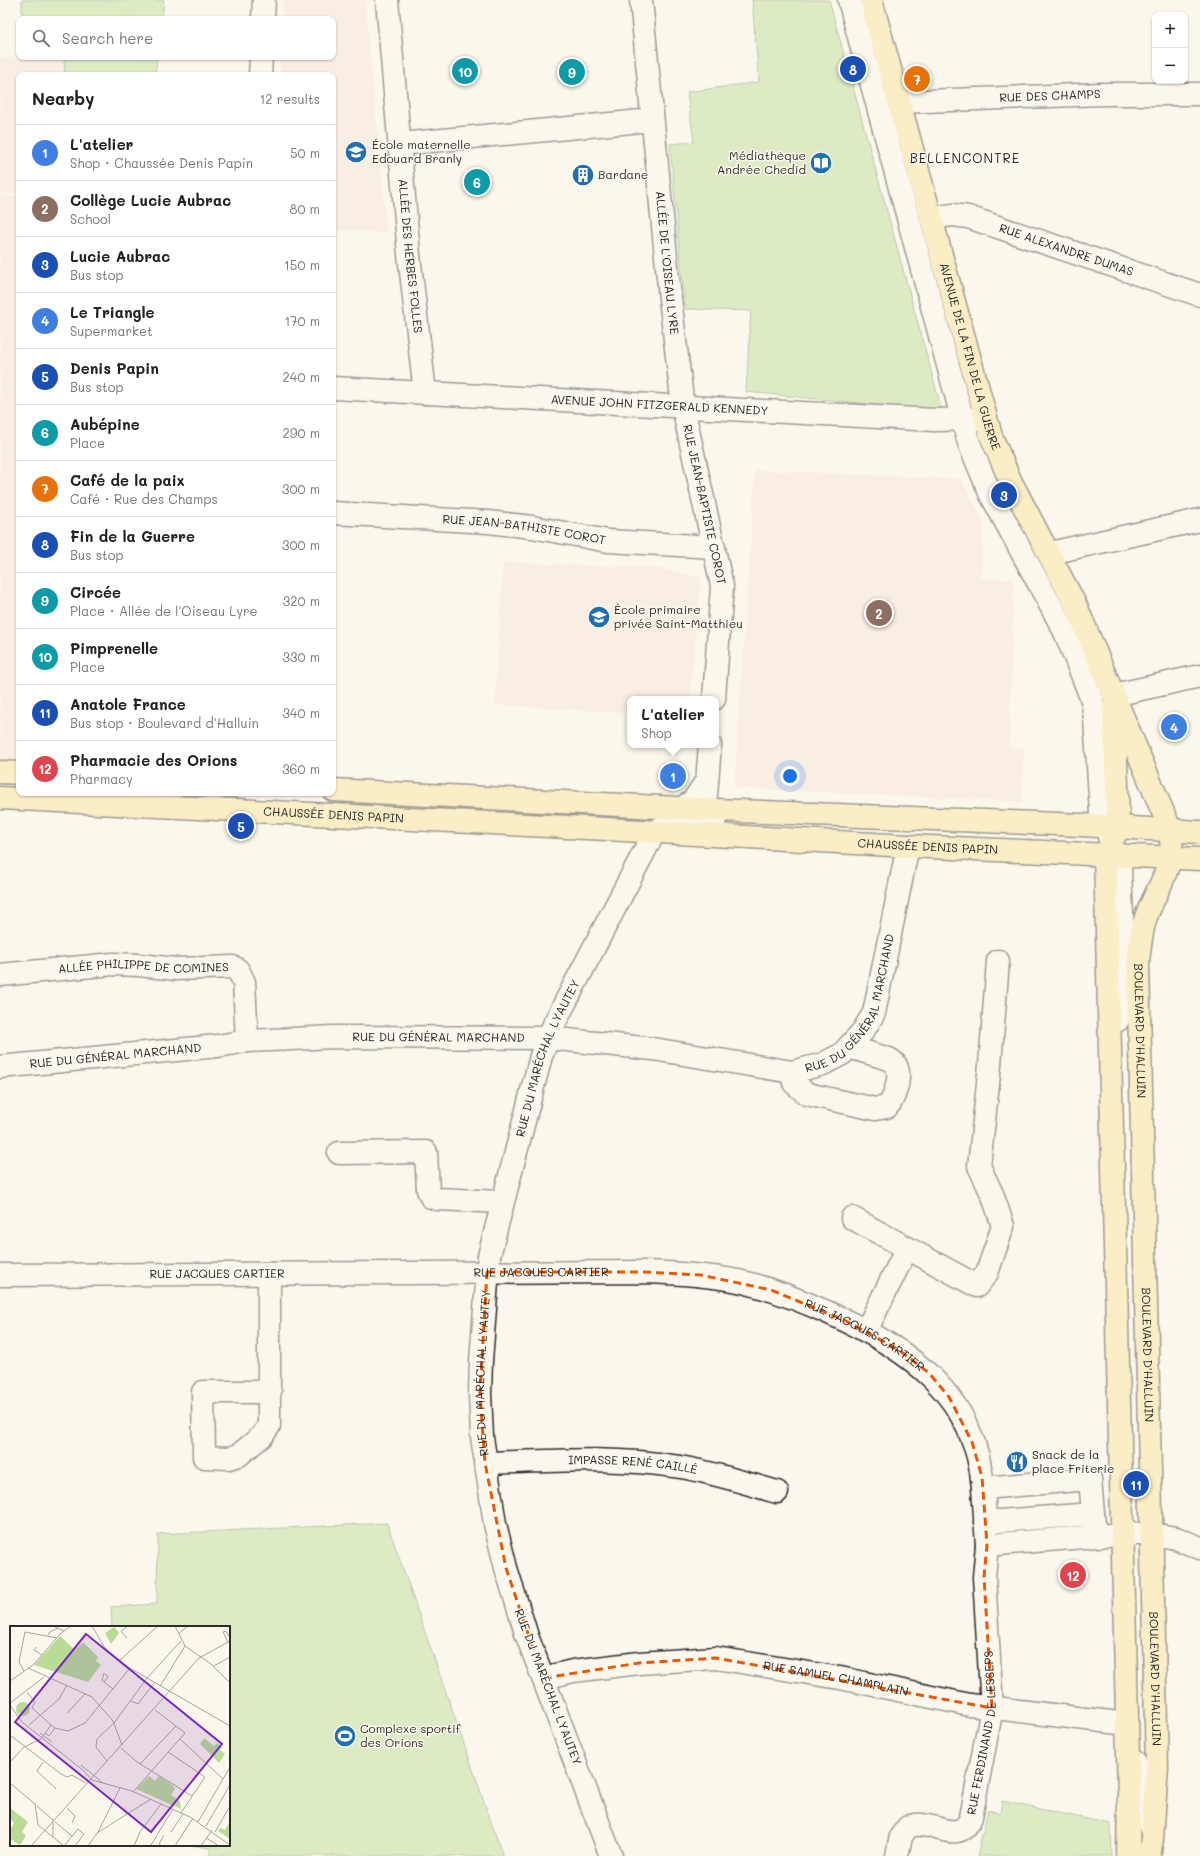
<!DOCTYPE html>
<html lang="en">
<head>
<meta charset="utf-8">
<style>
  :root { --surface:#fff; --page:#f6f6f6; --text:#222; --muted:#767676; --line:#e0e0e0; --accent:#1f6fb2 }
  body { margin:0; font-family:Mali,sans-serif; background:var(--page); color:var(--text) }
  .controls { position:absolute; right:12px; top:12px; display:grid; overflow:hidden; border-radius:8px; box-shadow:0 1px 3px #0004 }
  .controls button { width:36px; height:36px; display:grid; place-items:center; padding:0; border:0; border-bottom:1px solid var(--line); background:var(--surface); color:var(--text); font:20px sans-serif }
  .you { position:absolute; left:790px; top:776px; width:14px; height:14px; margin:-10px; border:3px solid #fff; border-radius:50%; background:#1a73e8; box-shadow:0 0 0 6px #1a73e833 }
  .badge { display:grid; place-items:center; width:26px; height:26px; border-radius:50%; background:var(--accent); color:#fff; font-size:13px; font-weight:700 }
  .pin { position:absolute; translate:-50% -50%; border:2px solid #fff; box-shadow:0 1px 4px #0006 }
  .popup { position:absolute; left:627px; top:696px; width:92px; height:52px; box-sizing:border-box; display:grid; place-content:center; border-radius:8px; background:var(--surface); filter:drop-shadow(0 1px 3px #0005); font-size:13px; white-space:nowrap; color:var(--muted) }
  .popup b { font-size:15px; color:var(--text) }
  .popup::after { content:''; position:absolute; left:50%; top:100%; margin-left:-8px; border:8px solid transparent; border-top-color:var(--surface) }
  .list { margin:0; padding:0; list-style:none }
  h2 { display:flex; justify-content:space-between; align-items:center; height:52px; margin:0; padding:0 16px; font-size:17px }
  h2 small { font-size:13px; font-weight:400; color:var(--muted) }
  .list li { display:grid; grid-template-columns:26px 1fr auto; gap:12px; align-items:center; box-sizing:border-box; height:56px; padding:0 16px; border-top:1px solid var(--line) }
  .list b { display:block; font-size:15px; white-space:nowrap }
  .list p { margin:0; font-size:13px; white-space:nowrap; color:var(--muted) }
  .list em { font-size:13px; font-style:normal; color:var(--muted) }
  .icon { flex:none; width:22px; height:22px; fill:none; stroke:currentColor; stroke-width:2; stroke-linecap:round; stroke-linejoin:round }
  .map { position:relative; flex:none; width:1200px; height:1856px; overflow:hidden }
  .search { position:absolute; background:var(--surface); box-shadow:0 1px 3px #0004; left:16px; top:16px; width:320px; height:44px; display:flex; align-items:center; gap:10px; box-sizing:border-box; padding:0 14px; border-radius:8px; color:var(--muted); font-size:15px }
  .panel { position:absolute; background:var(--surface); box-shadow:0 1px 3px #0004; left:16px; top:72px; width:320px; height:724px; border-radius:8px }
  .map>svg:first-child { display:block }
</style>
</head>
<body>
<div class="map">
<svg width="1200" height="1856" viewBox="0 0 1200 1856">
  <rect width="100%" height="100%" fill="#fbf7ec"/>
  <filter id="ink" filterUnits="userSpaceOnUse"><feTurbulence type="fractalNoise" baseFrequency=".025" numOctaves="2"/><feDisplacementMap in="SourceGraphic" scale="8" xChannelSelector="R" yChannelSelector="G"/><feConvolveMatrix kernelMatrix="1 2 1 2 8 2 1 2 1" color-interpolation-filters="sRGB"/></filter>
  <g filter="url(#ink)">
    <g fill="#f6e2d9">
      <path d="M283 0H365L387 233 333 230V75H280V57H333V19H282Z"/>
      <path d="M64 57 65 75H19V194H0V58Z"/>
      <path d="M0 196H19V785L0 783Z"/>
      <path d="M755 470 961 479 983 521 981 578 1014 579 1009 747 1024 748 1022 802 734 788Z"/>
      <path d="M503 562 657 568 701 578 690 699H630V713L495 705Z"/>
    </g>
    <g fill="#b8dc96" stroke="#728460">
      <path d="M22 0H164L162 19H22Z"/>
      <path d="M752 0H829L942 411 746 392 751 311 685 309 670 144 694 142 687 92 759 82Z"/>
      <path d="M64 57H157L155 75H65Z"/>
      <path d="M387 1523 503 1856H210V1848L189 1845H229V1627H112L111 1607 157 1604 158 1534Z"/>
      <path d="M1002 1801 1111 1824 1112 1856H977L988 1810 1000 1813Z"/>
    </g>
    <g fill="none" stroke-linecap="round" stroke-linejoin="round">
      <g stroke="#2b2b2b" stroke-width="25">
        <g id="minor">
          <path id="s1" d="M387 0 409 255 425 393"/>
          <path id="s2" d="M641 0 670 298 683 407 722 586 714 699"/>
          <path d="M849 0 969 443 990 493 1065 632 1092 700 1095 718 1101 813 1120 869 1124 962 1117 1005 1118 1020"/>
          <path d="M263 19 264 0"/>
          <path d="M260 75 261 57"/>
          <path id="s3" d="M899 102 1103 94H1200"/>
          <path d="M400 144 652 120"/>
          <path id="s4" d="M931 218 953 215 968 217 1200 295"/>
          <path id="s5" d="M333 388 935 420 977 419"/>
          <path id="s6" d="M333 513 488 522 532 527 608 541 714 547"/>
          <path d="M1050 553 1200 520"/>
          <path d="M1114 695 1200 676"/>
          <path d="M706 795 710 745"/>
          <path d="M671 815 693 801 707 780"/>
          <path id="s7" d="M0 975 113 964 139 965 176 969 233 967 238 970 244 982 247 1041"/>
          <path id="s8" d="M0 1067 218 1046 247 1041 334 1037 548 1038 653 1049 792 1072 823 1064 842 1054 863 1031 874 1013 908 846"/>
          <path d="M792 1072 794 1083 807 1094 875 1109 887 1107C894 1100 901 1078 897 1068 896 1064 893 1061 889 1059L849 1047"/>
          <path d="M339 1153 426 1152 428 1190 431 1197 437 1199 502 1202"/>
          <path d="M852 1218 977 1286 987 1273 1003 1226 993 1196 979 1166 990 1065 998 961"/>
          <path d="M269 1274V1426L262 1436 239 1455 229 1458 204 1457 203 1392H270"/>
          <path id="s9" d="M0 1275 644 1272C676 1273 707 1275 738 1281 770 1288 800 1300 829 1313 908 1348 976 1395 983 1488"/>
          <path d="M866 1331 907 1248"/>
          <path id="s10" d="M485 1463C550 1461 615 1456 680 1467 712 1472 745 1483 777 1492"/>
          <path d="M985 1522 1093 1514"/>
          <path d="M1095 1536 1090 1479 983 1488 987 1545 1122 1534H1152L1176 1538 1200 1548"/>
          <path id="s11" d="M543 1678 573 1671 639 1663 716 1658 840 1678 970 1705 1127 1724"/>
          <path d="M1135 1762 1139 1789 1152 1832"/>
          <path id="s12" d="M611 1856 527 1636 506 1568 495 1524 482 1437 480 1394 481 1361 489 1256 541 1056 555 1022 655 831 677 820H715"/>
          <path id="s13" d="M897 1856 901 1836 908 1827C929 1816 959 1849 971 1817L992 1708 984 1577 987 1545"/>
        </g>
      </g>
      <g stroke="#2b2b2b" stroke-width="25">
        <g id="major">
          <path id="s14" d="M871 0 991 436 1010 480 1076 606 1168 824C1180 861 1158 884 1146 917 1141 931 1140 947 1138 962L1157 1768 1152 1839 1149 1856"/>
          <path d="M1114 704 1118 813 1115 835 1105 855 1129 1794 1128 1856"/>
          <path d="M0 772 19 773"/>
          <path d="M333 790 716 810 1081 825 1200 832"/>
          <path id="s15" d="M0 798 606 829 908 846 1200 859"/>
        </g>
      </g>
      <use href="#minor" stroke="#fbf7ec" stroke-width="22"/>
      <use href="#major" stroke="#fadf96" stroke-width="22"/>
    </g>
  </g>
  <path d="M0 0H1200V1856H0ZM487 1272H644L701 1275 771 1290 844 1320 899 1350 929 1373 949 1397 972 1442 982 1477 987 1545 984 1577 992 1708 716 1658 639 1663 543 1678 506 1568 485 1463 480 1394Z" fill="#fbf7ec" fill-opacity=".55" fill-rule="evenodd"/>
  <path fill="none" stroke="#e8590c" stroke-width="3" stroke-dasharray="8 5" stroke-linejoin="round" d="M487 1272H644L701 1275 771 1290 844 1320 899 1350 929 1373 949 1397 972 1442 982 1477 987 1545 984 1577 992 1708 716 1658 639 1663 543 1678 506 1568 485 1463 480 1394Z"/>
  <defs>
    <g id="school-disc" transform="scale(1.15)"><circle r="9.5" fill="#1f6fb2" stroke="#fbf7ec"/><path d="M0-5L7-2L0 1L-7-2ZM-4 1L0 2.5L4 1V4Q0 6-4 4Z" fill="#fff"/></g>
    <g id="library-disc" transform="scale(1.15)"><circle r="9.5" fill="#1f6fb2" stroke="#fbf7ec"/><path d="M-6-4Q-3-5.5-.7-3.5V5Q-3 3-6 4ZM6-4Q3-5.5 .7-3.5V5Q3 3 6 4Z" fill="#fff"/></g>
    <g id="building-disc" transform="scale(1.15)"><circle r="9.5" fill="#1f6fb2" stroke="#fbf7ec"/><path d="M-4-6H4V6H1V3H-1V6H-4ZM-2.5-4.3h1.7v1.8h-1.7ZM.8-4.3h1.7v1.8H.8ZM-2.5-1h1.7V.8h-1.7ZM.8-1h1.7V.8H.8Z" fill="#fff"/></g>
    <g id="restaurant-disc" transform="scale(1.15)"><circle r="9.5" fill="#1f6fb2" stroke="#fbf7ec"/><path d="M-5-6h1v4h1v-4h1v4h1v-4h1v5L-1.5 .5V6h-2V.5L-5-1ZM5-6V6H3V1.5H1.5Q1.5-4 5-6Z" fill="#fff"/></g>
    <g id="stadium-disc" transform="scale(1.15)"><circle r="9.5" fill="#1f6fb2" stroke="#fbf7ec"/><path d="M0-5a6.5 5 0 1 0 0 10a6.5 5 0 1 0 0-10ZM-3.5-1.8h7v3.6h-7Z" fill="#fff"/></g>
  </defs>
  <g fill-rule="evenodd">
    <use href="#school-disc" x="356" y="152"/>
    <use href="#library-disc" x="821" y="163"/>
    <use href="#building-disc" x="583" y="175"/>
    <use href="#school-disc" x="599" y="617"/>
    <use href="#restaurant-disc" x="1017" y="1462"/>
    <use href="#stadium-disc" x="345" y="1736"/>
  </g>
  <g text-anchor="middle" stroke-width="3" stroke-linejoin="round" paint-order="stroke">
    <g font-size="12" fill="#2b2b2b" stroke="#fbf7ec">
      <text dy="4" stroke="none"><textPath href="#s3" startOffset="151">RUE DES CHAMPS</textPath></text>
      <text dy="4" stroke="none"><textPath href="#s4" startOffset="141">RUE ALEXANDRE DUMAS</textPath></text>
      <text dy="4" stroke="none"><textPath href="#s1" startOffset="257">ALLÉE DES HERBES FOLLES</textPath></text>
      <text dy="4" stroke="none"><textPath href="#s2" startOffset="264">ALLÉE DE L'OISEAU LYRE</textPath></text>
      <text dy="4" stroke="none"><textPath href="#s14" startOffset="370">AVENUE DE LA FIN DE LA GUERRE</textPath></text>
      <text dy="4" stroke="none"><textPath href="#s5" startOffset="327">AVENUE JOHN FITZGERALD KENNEDY</textPath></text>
      <text dy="4" stroke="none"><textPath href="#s2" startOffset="509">RUE JEAN-BAPTISTE COROT</textPath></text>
      <text dy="4" stroke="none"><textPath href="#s6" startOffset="192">RUE JEAN-BATHISTE COROT</textPath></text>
      <text dy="4" stroke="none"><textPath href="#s15" startOffset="334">CHAUSSÉE DENIS PAPIN</textPath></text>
      <text dy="4" stroke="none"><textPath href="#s15" startOffset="929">CHAUSSÉE DENIS PAPIN</textPath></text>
      <text dy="4" stroke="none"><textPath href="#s7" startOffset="144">ALLÉE PHILIPPE DE COMINES</textPath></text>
      <text dy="4" stroke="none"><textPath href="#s8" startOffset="896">RUE DU GÉNÉRAL MARCHAND</textPath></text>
      <text dy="4" stroke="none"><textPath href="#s14" startOffset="1092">BOULEVARD D'HALLUIN</textPath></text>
      <text dy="4" stroke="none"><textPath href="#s8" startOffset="440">RUE DU GÉNÉRAL MARCHAND</textPath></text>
      <text dy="4" stroke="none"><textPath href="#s8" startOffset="116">RUE DU GÉNÉRAL MARCHAND</textPath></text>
      <text dy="4" stroke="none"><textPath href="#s12" startOffset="828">RUE DU MARÉCHAL LYAUTEY</textPath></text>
      <text dy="4" stroke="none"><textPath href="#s9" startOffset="541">RUE JACQUES CARTIER</textPath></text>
      <text dy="4" stroke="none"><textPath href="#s9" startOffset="217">RUE JACQUES CARTIER</textPath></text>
      <text dy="4" stroke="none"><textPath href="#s9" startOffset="877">RUE JACQUES CARTIER</textPath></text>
      <text dy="4" stroke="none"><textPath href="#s14" startOffset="1416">BOULEVARD D'HALLUIN</textPath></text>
      <text dy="4" stroke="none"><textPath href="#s12" startOffset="504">RUE DU MARÉCHAL LYAUTEY</textPath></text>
      <text dy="4" stroke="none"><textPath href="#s10" startOffset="148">IMPASSE RENÉ CAILLÉ</textPath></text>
      <text dy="4" stroke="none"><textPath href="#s14" startOffset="1740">BOULEVARD D'HALLUIN</textPath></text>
      <text dy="4" stroke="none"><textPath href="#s11" startOffset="296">RUE SAMUEL CHAMPLAIN</textPath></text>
      <text transform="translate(548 1687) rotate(69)" y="4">RUE DU MARÉCHAL LYAUTEY</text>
      <text dy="4" stroke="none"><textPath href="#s13" startOffset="188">RUE FERDINAND DE LESSEPS</textPath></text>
    </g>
    <g font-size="12" fill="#2b2b2b" stroke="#fbf7ec" text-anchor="start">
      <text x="372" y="149">École maternelle<tspan x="372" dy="14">Edouard Branly</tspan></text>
      <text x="806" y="160" text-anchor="end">Médiathèque<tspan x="806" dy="14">Andrée Chedid</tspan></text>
      <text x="598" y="179">Bardane</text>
      <text x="614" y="614">École primaire<tspan x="614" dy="14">privée Saint-Matthieu</tspan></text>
      <text x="1032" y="1459">Snack de la<tspan x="1032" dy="14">place Friterie</tspan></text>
      <text x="360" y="1733">Complexe sportif<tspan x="360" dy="14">des Orions</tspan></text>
    </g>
    <g font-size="13" letter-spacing="1" fill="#2b2b2b" stroke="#fbf7ec">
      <text x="965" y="163">BELLENCONTRE</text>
    </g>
  </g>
  <g transform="translate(10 1626)">
    <rect width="220" height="220" fill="#fbf7ec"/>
    <path d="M104 1 109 7 101 18 95 7ZM50 10 65 24 73 16 88 31 86 35 91 39 78 56 24 39ZM6 83a7 7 0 1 1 14 0a7 7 0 1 1-14 0ZM194 112 204 120 207 117 212 121 210 124 215 128 209 137 190 118ZM139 150 145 155 149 150 162 159 165 163 161 169 170 175 171 183 126 163ZM0 182 18 196 12 206 16 210 10 219 0 213V204L4 197 0 193ZM220 196V213L208 205 210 202 215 204Z" fill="#b8dc96"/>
    <path fill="none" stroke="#a8a59f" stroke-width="1" d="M43 0 54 5M82 0 95 22 118 41 220 100M165 0 175 20 201 38 220 57M168 8 178 0M38 9 40 6 48 2M117 12 111 5 118 0M218 16 213 6 216 5 220 12M26 21 24 24 32 29M110 34 148 0M204 40 220 31M18 42 82 71 103 95 112 119M14 45 9 36 15 6 47 12M0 55 23 39 50 8 61 0M94 56 98 51 94 47 92 54 94 56 103 63M150 60 175 20M17 66 25 76 22 82 41 99M121 75 128 78 144 57M0 77 34 51M0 79 12 96 74 145 82 154 122 165 180 191 220 219M57 87 76 67M19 99 49 73 57 59M45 102 58 105 75 97 120 42M30 107 42 116M0 109 51 148 57 151 62 149 76 157M170 113 213 153M111 122 127 136 182 170M158 126 195 151 171 187M97 135 86 121 87 113 104 97 137 52 171 15M0 136 14 121 31 113 41 99 45 102 39 110 35 107M33 136 27 145 46 163M130 138 166 100M71 139 93 157M0 157 25 178 28 199 54 220M123 166 175 107 145 84M27 180 43 194M57 182 65 190 62 197M43 194V211M45 196 62 210M188 196 220 141M196 200 220 159M161 206 173 188M205 206 220 180M87 207 141 173M147 209 163 183M196 212 209 220M21 220 189 32 220 15M54 220 68 203 74 208 65 220M78 220 88 206 110 162M124 220 130 206 151 178M140 220 147 210M152 220 149 218 154 209M165 220 183 192M191 220 202 204"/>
    <path fill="#7b2cbf" fill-opacity="0.15" stroke="#7b2cbf" stroke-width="2" d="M76 8 212 118 141 206 5 96Z"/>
    <rect width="220" height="220" fill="none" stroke="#2b2b2b" stroke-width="2"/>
  </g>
</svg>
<div class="controls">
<button>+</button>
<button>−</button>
</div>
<div class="you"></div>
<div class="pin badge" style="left:673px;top:776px;background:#3f7fe0">1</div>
<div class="popup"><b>L'atelier</b>Shop</div>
<div class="pin badge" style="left:879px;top:613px;background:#8d6e63">2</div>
<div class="pin badge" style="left:1004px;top:495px;background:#1a4fb4">3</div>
<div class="pin badge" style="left:1174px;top:727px;background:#3f7fe0">4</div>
<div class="pin badge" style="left:241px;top:826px;background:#1a4fb4">5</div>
<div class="pin badge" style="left:477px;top:182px;background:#0f9aa8">6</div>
<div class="pin badge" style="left:917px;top:79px;background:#e8710a">7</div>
<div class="pin badge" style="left:853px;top:69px;background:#1a4fb4">8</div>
<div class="pin badge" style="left:572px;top:72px;background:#0f9aa8">9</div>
<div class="pin badge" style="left:465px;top:71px;background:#0f9aa8">10</div>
<div class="pin badge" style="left:1136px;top:1484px;background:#1a4fb4">11</div>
<div class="pin badge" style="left:1073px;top:1575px;background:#e0444e">12</div>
<div class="search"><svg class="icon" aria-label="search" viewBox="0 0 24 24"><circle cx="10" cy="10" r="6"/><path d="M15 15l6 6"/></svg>Search here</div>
<section class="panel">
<h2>Nearby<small>12 results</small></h2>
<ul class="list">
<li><span class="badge" style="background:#3f7fe0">1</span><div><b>L'atelier</b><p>Shop · Chaussée Denis Papin</p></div><em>50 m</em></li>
<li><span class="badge" style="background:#8d6e63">2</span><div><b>Collège Lucie Aubrac</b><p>School</p></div><em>80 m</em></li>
<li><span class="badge" style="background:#1a4fb4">3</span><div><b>Lucie Aubrac</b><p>Bus stop</p></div><em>150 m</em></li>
<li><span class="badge" style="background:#3f7fe0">4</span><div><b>Le Triangle</b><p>Supermarket</p></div><em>170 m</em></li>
<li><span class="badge" style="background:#1a4fb4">5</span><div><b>Denis Papin</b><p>Bus stop</p></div><em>240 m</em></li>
<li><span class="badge" style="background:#0f9aa8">6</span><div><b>Aubépine</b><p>Place</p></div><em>290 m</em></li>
<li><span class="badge" style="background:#e8710a">7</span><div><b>Café de la paix</b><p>Café · Rue des Champs</p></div><em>300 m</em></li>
<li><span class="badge" style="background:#1a4fb4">8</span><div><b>Fin de la Guerre</b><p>Bus stop</p></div><em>300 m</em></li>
<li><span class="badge" style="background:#0f9aa8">9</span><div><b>Circée</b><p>Place · Allée de l'Oiseau Lyre</p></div><em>320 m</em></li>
<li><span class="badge" style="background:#0f9aa8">10</span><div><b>Pimprenelle</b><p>Place</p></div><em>330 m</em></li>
<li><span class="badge" style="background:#1a4fb4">11</span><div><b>Anatole France</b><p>Bus stop · Boulevard d'Halluin</p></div><em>340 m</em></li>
<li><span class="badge" style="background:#e0444e">12</span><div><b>Pharmacie des Orions</b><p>Pharmacy</p></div><em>360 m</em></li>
</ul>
</section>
</div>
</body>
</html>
